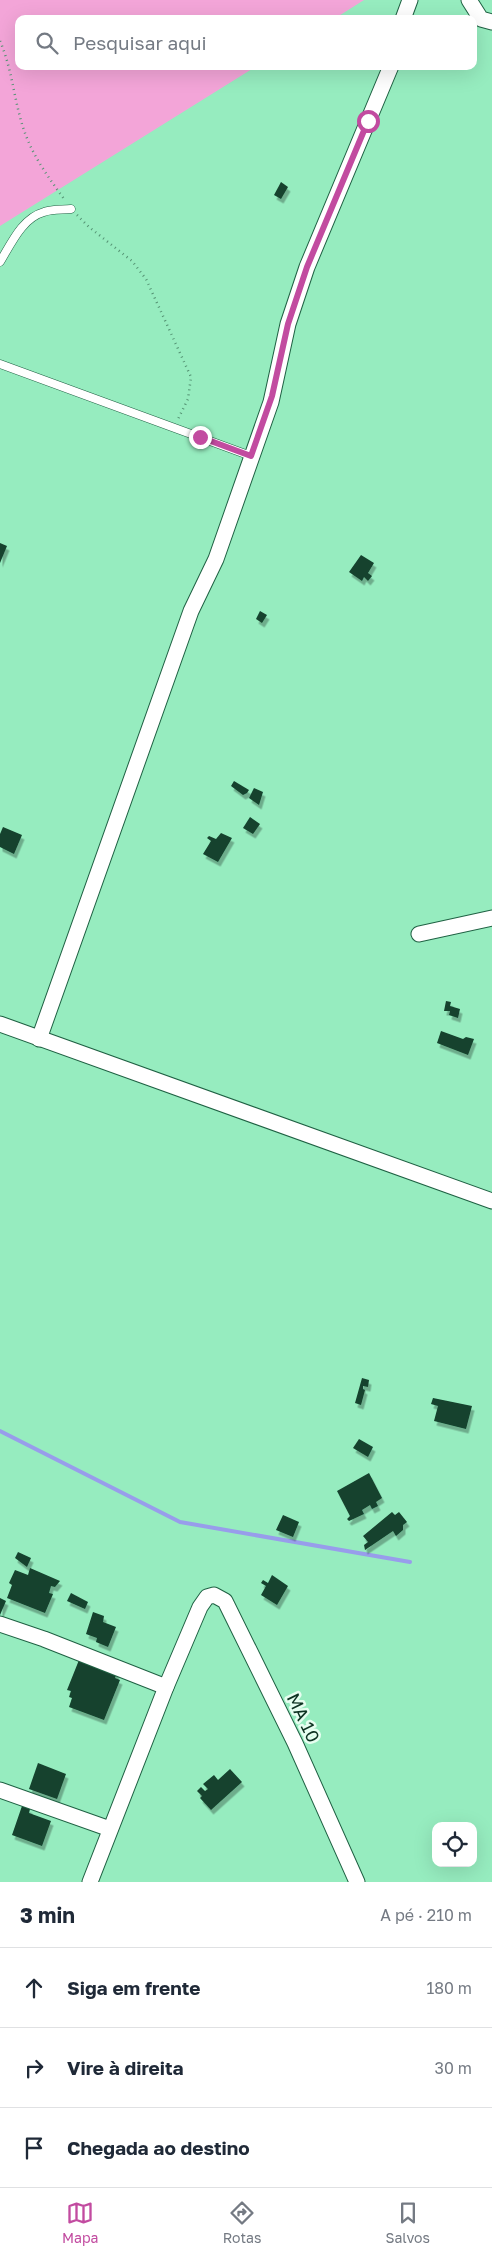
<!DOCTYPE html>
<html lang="pt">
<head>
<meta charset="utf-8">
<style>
  :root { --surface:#fff; --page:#f2f2f3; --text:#1f2937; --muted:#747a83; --line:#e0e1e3; --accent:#c24ba0 }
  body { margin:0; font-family:"Golos Text",sans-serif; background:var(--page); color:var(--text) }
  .controls { position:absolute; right:15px; bottom:15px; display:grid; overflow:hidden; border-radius:10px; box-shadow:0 5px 20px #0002 }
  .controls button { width:45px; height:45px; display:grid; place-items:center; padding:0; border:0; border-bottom:1px solid var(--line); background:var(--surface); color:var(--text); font:25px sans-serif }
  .stop { position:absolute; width:15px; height:15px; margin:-11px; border:4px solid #c24ba0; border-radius:50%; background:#fff }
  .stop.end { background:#c24ba0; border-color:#fff; box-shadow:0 1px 5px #0008 }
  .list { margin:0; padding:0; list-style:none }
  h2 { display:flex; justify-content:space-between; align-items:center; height:65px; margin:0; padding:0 20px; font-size:21px }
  h2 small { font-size:16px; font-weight:400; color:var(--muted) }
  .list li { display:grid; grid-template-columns:32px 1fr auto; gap:15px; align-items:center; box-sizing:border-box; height:80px; padding:0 20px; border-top:1px solid var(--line) }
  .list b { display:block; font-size:19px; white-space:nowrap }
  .list em { font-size:16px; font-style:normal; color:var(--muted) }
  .icon { flex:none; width:28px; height:28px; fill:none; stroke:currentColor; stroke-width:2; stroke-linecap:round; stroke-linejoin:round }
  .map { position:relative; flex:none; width:492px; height:1882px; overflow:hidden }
  .search { position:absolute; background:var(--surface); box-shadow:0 5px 20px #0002; left:15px; right:15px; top:15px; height:55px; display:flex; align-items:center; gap:12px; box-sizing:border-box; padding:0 18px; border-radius:10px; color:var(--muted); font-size:19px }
  .sheet { height:305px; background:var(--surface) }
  nav { display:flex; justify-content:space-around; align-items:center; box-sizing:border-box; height:70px; border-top:1px solid var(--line); background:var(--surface); font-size:14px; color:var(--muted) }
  nav a { display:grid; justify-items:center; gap:2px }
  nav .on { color:var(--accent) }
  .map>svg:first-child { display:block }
</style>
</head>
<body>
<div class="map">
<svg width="492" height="1882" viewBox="0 0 492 1882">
  <defs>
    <filter id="shadow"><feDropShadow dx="2.5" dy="4.5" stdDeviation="0" flood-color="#0004"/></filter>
  </defs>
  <rect width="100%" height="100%" fill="#96ecbf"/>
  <path fill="#f3a5d8" d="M0 0H364L334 19H19V66H257L0 226Z"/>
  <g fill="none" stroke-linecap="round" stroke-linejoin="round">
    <path stroke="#989deb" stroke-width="4" d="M0 1431 180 1522 410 1562"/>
  </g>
  <g fill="#14422d" filter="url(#shadow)">
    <path d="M281 182 288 187 281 199 274 195Z"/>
    <path d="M0 543 7 546 0 563Z"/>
    <path d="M361 555 374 563 368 573 372 576 368 581 364 577 362 581 349 572Z"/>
    <path d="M260 611 267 615 262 623 256 619Z"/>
    <path d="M234 781 249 790 247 793 243 795 231 786Z"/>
    <path d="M254 788 263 792 259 805 249 798Z"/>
    <path d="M250 817 260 824 253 834 243 828Z"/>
    <path d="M3 827 22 835 14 854 0 847V834Z"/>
    <path d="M221 833 232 838 218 862 203 854 211 841 207 838 209 836 216 839Z"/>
    <path d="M446 1001 451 1002 450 1006 460 1009 458 1018 449 1015 450 1011H444Z"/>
    <path d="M441 1031 463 1039 466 1037 474 1039 468 1055 437 1043Z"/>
    <path d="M362 1378 369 1380 368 1387 363 1386V1389L365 1390 361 1405 355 1403Z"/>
    <path d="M433 1398 472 1406 466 1429 434 1421 438 1406 431 1404Z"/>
    <path d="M359 1439 373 1447 368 1457 353 1448Z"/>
    <path d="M369 1473 382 1498 376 1502 378 1506 372 1509 370 1505 362 1510 364 1514 349 1521 347 1519 350 1516 337 1491Z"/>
    <path d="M392 1512 395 1515 399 1512 407 1522 403 1525V1530L396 1536 393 1531 365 1550 364 1545 368 1542 363 1536Z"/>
    <path d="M283 1515 299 1522 293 1537 276 1530Z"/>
    <path d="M18 1552 31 1558 27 1567 15 1558Z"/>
    <path d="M30 1568 60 1581 55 1587 51 1586 49 1593 53 1594 45 1613 7 1598 12 1585 9 1583 15 1570 28 1575Z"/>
    <path d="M272 1575 288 1586 277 1605 261 1595 266 1586 261 1583 263 1580 268 1583Z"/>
    <path d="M71 1593 88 1602 85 1609 67 1601Z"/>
    <path d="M0 1598 6 1601 0 1615Z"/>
    <path d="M93 1612 104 1616 103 1622 116 1627 108 1647 96 1642 97 1638 86 1634Z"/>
    <path d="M81 1655 117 1672 115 1678 120 1680 104 1720 69 1707 72 1698 69 1697 71 1691 67 1690Z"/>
    <path d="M38 1763 66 1774 57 1799 29 1789Z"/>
    <path d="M230 1769 242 1782 211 1810 200 1798 202 1796 197 1791 201 1787 205 1791 208 1789 203 1784 214 1775 218 1780Z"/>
    <path d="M22 1806 30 1809 29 1813 51 1821 42 1846 12 1835Z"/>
  </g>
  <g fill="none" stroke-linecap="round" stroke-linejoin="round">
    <g stroke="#1f6143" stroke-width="9">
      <g id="service">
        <path d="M0 262C11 244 22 218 44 212 52 209 63 210 71 209"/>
        <path d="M0 364 251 456"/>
      </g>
    </g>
    <g stroke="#1f6143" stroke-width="17">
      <g id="minor">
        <path d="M469 0 481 19 492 22"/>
        <path d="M403 19 410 0"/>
        <path d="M419 934 492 918"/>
        <path d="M0 1024 492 1201"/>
        <path d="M39 1039 191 611 216 559 271 402 288 324 307 267 391 66"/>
        <path d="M0 1624 44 1639 166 1687"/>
        <path d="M0 1790 110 1829"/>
        <path d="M90 1882 166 1687 200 1607 207 1597 214 1595 225 1601 295 1743 357 1882"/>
      </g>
    </g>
    <g stroke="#559474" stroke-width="2.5" stroke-dasharray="1 4" stroke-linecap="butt">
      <path d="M0 41C13 71 14 103 25 133 34 158 49 178 64 199"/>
      <path d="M77 215 89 227 132 261 146 279 191 377 188 399 178 419"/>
    </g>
    <use href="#service" stroke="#fff" stroke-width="8"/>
    <use href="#minor" stroke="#fff" stroke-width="15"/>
  </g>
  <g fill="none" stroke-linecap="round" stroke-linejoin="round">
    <path stroke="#c24ba0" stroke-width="6" d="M200 437 251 456 272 396 288 324 307 267 368 121"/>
  </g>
  <g text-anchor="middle" stroke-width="5" stroke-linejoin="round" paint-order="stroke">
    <g font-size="18" fill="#0d3221" stroke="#e6fef0">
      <text transform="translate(303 1718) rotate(64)" y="6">MA 10</text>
    </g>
  </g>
</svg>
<div class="controls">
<button><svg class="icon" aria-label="locate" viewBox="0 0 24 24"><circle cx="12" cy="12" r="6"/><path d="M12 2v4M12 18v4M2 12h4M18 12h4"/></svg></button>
</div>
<div class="stop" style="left:368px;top:121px"></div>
<div class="stop end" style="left:200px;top:437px"></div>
<div class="search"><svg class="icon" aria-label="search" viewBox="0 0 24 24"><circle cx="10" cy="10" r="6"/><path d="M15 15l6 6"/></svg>Pesquisar aqui</div>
</div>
<section class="sheet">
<h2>3 min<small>A pé · 210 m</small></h2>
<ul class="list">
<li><svg class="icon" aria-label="ahead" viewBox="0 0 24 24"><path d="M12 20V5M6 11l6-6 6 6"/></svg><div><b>Siga em frente</b></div><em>180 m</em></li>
<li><svg class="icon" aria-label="right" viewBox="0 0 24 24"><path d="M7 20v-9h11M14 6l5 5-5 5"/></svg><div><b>Vire à direita</b></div><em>30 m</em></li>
<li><svg class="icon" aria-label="arrive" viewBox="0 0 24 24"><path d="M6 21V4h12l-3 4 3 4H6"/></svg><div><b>Chegada ao destino</b></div></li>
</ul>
</section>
<nav>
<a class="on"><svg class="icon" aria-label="map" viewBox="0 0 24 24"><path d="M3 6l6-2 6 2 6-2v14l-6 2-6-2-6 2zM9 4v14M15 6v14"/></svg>Mapa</a>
<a><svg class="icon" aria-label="directions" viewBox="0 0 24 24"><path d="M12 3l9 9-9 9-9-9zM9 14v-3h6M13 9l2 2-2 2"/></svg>Rotas</a>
<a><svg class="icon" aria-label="saved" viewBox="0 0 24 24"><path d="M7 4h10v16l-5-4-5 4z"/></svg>Salvos</a>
</nav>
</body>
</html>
